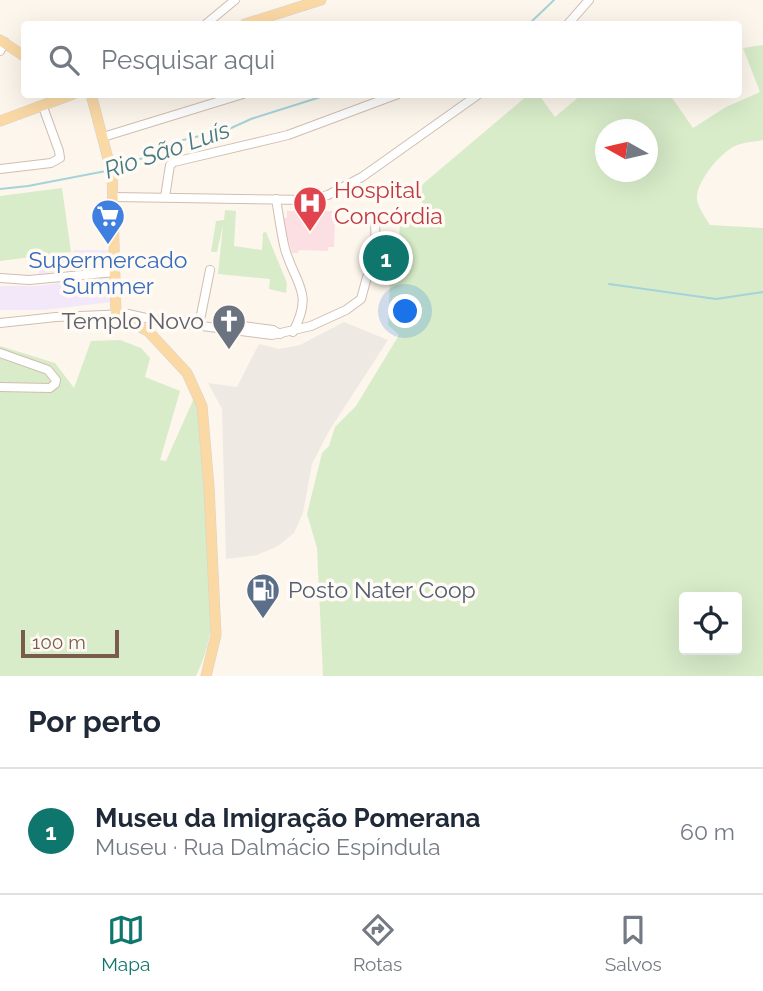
<!DOCTYPE html>
<html lang="pt">
<head>
<meta charset="utf-8">
<style>
  :root { --surface:#fff; --page:#f2f2f3; --text:#1f2937; --muted:#747a83; --line:#e0e1e3; --accent:#0f766e }
  body { margin:0; font-family:Raleway,sans-serif; background:var(--page); color:var(--text) }
  .controls { position:absolute; right:21px; bottom:21px; display:grid; overflow:hidden; border-radius:7px; box-shadow:0 7px 28px #0002 }
  .controls button { width:63px; height:63px; display:grid; place-items:center; padding:0; border:0; border-bottom:2px solid var(--line); background:var(--surface); color:var(--text); font:35px sans-serif }
  .compass { position:absolute; left:595px; top:119px; width:63px; height:63px; border-radius:50%; background:var(--surface); box-shadow:0 7px 28px #0002; rotate:278deg }
  .scale { position:absolute; left:21px; bottom:18px; width:98px; box-sizing:border-box; padding-left:7px; border:4px solid #7a5c4d; border-top:0; font-size:19px; line-height:24px; white-space:nowrap; color:#7a5c4d; -webkit-text-stroke:5px #fffaf3; paint-order:stroke }
  .you { position:absolute; left:406px; top:312px; width:24px; height:24px; margin:-18px; border:5px solid #fff; border-radius:50%; background:#1a73e8; box-shadow:0 0 0 10px #1a73e833 }
  .badge { display:grid; place-items:center; width:46px; height:46px; border-radius:50%; background:var(--accent); color:#fff; font-size:23px; font-weight:700 }
  .pin { position:absolute; translate:-50% -50%; border:4px solid #fff; box-shadow:0 2px 7px #0006 }
  .list { margin:0; padding:0; list-style:none }
  h2 { display:flex; justify-content:space-between; align-items:center; height:91px; margin:0; padding:0 28px; font-size:30px }
  h2 small { font-size:23px; font-weight:400; color:var(--muted) }
  .list li { display:grid; grid-template-columns:46px 1fr auto; gap:21px; align-items:center; box-sizing:border-box; height:126px; padding:0 28px; border-top:2px solid var(--line) }
  .list b { display:block; font-size:26px; white-space:nowrap }
  .list p { margin:0; font-size:23px; white-space:nowrap; color:var(--muted) }
  .list em { font-size:23px; font-style:normal; color:var(--muted) }
  .icon { flex:none; width:38px; height:38px; fill:none; stroke:currentColor; stroke-width:2; stroke-linecap:round; stroke-linejoin:round }
  .map { position:relative; flex:none; width:763px; height:676px; overflow:hidden }
  .search { position:absolute; background:var(--surface); box-shadow:0 7px 28px #0002; left:21px; right:21px; top:21px; height:77px; display:flex; align-items:center; gap:18px; box-sizing:border-box; padding:0 24px; border-radius:7px; color:var(--muted); font-size:26px }
  .sheet { height:217px; background:var(--surface) }
  nav { display:flex; justify-content:space-around; align-items:center; box-sizing:border-box; height:98px; border-top:2px solid var(--line); background:var(--surface); font-size:19px; color:var(--muted) }
  nav a { display:grid; justify-items:center; gap:4px }
  nav .on { color:var(--accent) }
  .map>svg:first-child { display:block }
</style>
</head>
<body>
<div class="map">
<svg width="763" height="676" viewBox="0 0 763 676">
  <rect width="100%" height="100%" fill="#fdf6ec"/>
  <path fill="#efe9e4" d="M344 322 388 340 329 431 312 464 303 513 294 533 278 546 257 555 226 559 222 409 208 383 237 387 259 344 279 349 300 345Z"/>
  <g fill="#f3e8fa">
    <path d="M74 250H111V262L39 274 37 261 71 257Z"/>
    <path d="M107 275 112 302 43 310H0V286H39Z"/>
  </g>
  <path fill="#fbdfe3" d="M287 211H332V219H335L334 247H328V251L299 250 298 253H292L282 218H287Z"/>
  <g fill="#d8ecc9" fill-rule="evenodd">
    <path d="M763 45V140C754 142 743 142 735 146 720 153 695 183 697 200 699 209 705 217 710 225L763 228V676H323L317 548 307 514 322 453 329 446 335 427 356 406 399 335 388 325 390 279 398 280 400 215 426 208 416 193 424 183 528 95H539L555 117 581 95H670L693 128 726 107 760 92 743 48ZM606 130H648V172H606ZM684 597H737V650H684Z"/>
    <path d="M62 188 71 252 0 261V196Z"/>
    <path d="M225 210 236 211 234 246 262 250 263 233 266 232 287 283 286 293 269 289 270 279 218 274 223 225 217 252H211L216 221 224 220Z"/>
    <path d="M120 340 141 348 150 358 145 377 180 391 160 460 166 461 195 396 201 419 212 619C210 640 205 657 196 676H0V346L55 363 74 388 91 341Z"/>
  </g>
  <g fill="none" stroke-linecap="round" stroke-linejoin="round">
    <g stroke="#a5d3da" stroke-width="2">
      <path d="M529 24 554 0"/>
      <path d="M114 168 163 151 183 140 229 129 251 119 330 94"/>
      <path d="M0 189 28 186 106 171"/>
      <path d="M609 284 716 299 763 292"/>
    </g>
    <g stroke="#d1beb0" stroke-width="10">
      <g id="minor">
        <path d="M206 24 235 0"/>
        <path d="M568 24 589 0"/>
        <path d="M0 51 5 42"/>
        <path d="M103 137 243 94"/>
        <path d="M0 169 51 163 60 158 59 151 43 107"/>
        <path d="M114 197 308 200 328 195 362 177 479 94"/>
        <path d="M165 197 170 165 174 162 288 135 398 94"/>
        <path d="M276 199C279 216 281 233 285 249 296 286 314 292 293 332"/>
        <path d="M0 278 29 280 115 272"/>
        <path d="M0 323 56 317 128 314 155 320 272 335 311 326 346 310 361 299 367 277 376 259 375 218"/>
        <path d="M199 325 210 270"/>
        <path d="M243 326 273 330 280 334"/>
        <path d="M0 353 48 370 56 380 55 384 50 388 0 387"/>
      </g>
    </g>
    <g stroke="#dad1cd" stroke-width="11">
      <g id="major">
        <path d="M245 24 321 0"/>
        <path d="M0 40 24 56"/>
        <path d="M91 94 112 174 116 315 148 331 187 373 202 406 209 487 216 635 206 676"/>
        <path d="M0 121 73 94"/>
      </g>
    </g>
    <use href="#minor" stroke="#fff" stroke-width="8"/>
    <use href="#major" stroke="#fbd9a5" stroke-width="10"/>
  </g>
  <defs>
    <g id="hospital-pin" transform="scale(1.75)"><path d="M0 17L-7.5 6A9.5 9.5 0 1 1 7.5 6Z" fill="#e0444e" stroke="#fffaf3"/><path d="M-5-5h3v3.5h4V-5h3V5h-3V1.5h-4V5h-3Z" fill="#fff"/></g>
    <g id="supermarket-pin" transform="scale(1.75)"><path d="M0 17L-7.5 6A9.5 9.5 0 1 1 7.5 6Z" fill="#3f7fe0" stroke="#fffaf3"/><path d="M-6-5.5h2.5l.6 2H6L4.5 2H-2.5L-4.4-4H-6ZM-1.5 3.2a1.3 1.3 0 1 0 .1 0ZM3 3.2a1.3 1.3 0 1 0 .1 0Z" fill="#fff"/></g>
    <g id="church-pin" transform="scale(1.75)"><path d="M0 17L-7.5 6A9.5 9.5 0 1 1 7.5 6Z" fill="#6b7280" stroke="#fffaf3"/><path d="M-1.2-6h2.4v3.5h3.3v2.4h-3.3V6h-2.4V-.1h-3.3v-2.4h3.3Z" fill="#fff"/></g>
    <g id="fuel-pin" transform="scale(1.75)"><path d="M0 17L-7.5 6A9.5 9.5 0 1 1 7.5 6Z" fill="#5c6f8a" stroke="#fffaf3"/><path d="M-5.5-6h7V0h2V4h1.3V-2.5L3-4.5l.8-.8L6-3V5H2.5V1h-1V6h-7ZM-4.2-4.7v3.2H.2V-4.7Z" fill="#fff"/></g>
  </defs>
  <g fill-rule="evenodd">
    <use href="#hospital-pin" x="310" y="203"/>
    <use href="#supermarket-pin" x="108" y="216"/>
    <use href="#church-pin" x="229" y="321"/>
    <use href="#fuel-pin" x="263" y="590"/>
  </g>
  <g text-anchor="middle" stroke-width="7" stroke-linejoin="round" paint-order="stroke">
    <g font-size="23" fill="#be3a42" stroke="#fffaf3" text-anchor="start">
      <text x="334" y="198">Hospital<tspan x="334" dy="26">Concórdia</tspan></text>
    </g>
    <g font-size="23" fill="#366cbe" stroke="#fffaf3">
      <text x="108" y="268">Supermercado<tspan x="108" dy="26">Summer</tspan></text>
    </g>
    <g font-size="23" fill="#5b616d" stroke="#fffaf3" text-anchor="end">
      <text x="204" y="329">Templo Novo</text>
    </g>
    <g font-size="23" fill="#4e5e75" stroke="#fffaf3" text-anchor="start">
      <text x="288" y="598">Posto Nater Coop</text>
    </g>
    <g font-size="24" font-style="italic" fill="#437c86" stroke="#fffaf3">
      <text transform="translate(167 150) rotate(-19)" y="8">Rio São Luís</text>
    </g>
  </g>
</svg>
<div class="controls">
<button><svg class="icon" aria-label="locate" viewBox="0 0 24 24"><circle cx="12" cy="12" r="6"/><path d="M12 2v4M12 18v4M2 12h4M18 12h4"/></svg></button>
</div>
<svg class="compass" viewBox="-18 -18 36 36"><path d="M0-13l5 13h-10z" fill="#e53935"/><path d="M0 13l5-13h-10z" fill="#747a83"/></svg>
<div class="scale">100 m</div>
<div class="you"></div>
<div class="pin badge" style="left:386px;top:258px">1</div>
<div class="search"><svg class="icon" aria-label="search" viewBox="0 0 24 24"><circle cx="10" cy="10" r="6"/><path d="M15 15l6 6"/></svg>Pesquisar aqui</div>
</div>
<section class="sheet">
<h2>Por perto<small></small></h2>
<ul class="list">
<li><span class="badge">1</span><div><b>Museu da Imigração Pomerana</b><p>Museu · Rua Dalmácio Espíndula</p></div><em>60 m</em></li>
</ul>
</section>
<nav>
<a class="on"><svg class="icon" aria-label="map" viewBox="0 0 24 24"><path d="M3 6l6-2 6 2 6-2v14l-6 2-6-2-6 2zM9 4v14M15 6v14"/></svg>Mapa</a>
<a><svg class="icon" aria-label="directions" viewBox="0 0 24 24"><path d="M12 3l9 9-9 9-9-9zM9 14v-3h6M13 9l2 2-2 2"/></svg>Rotas</a>
<a><svg class="icon" aria-label="saved" viewBox="0 0 24 24"><path d="M7 4h10v16l-5-4-5 4z"/></svg>Salvos</a>
</nav>
</body>
</html>
